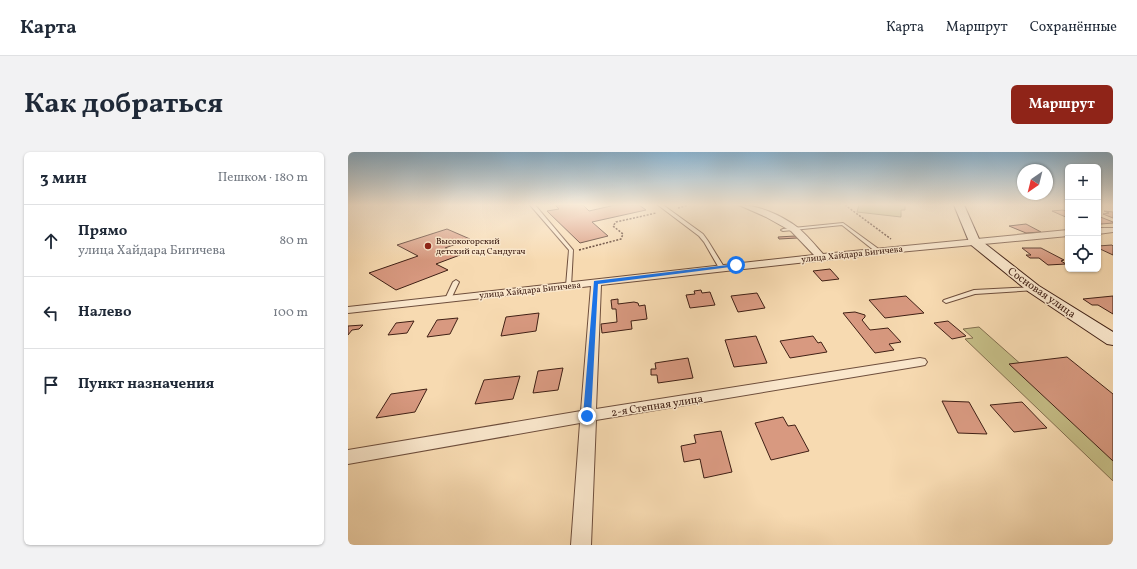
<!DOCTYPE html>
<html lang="ru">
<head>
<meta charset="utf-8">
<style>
  :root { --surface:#fff; --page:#f2f2f3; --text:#1f2937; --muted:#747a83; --line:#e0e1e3; --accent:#8f2418 }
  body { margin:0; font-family:Vollkorn,serif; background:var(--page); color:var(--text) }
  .controls { position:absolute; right:12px; top:12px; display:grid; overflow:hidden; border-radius:6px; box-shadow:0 1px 3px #0004 }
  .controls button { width:36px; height:36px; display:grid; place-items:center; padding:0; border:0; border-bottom:1px solid var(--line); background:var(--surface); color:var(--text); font:20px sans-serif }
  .compass { position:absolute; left:669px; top:12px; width:36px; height:36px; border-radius:50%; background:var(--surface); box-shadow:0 1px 3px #0004; rotate:215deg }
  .stop { position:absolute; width:12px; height:12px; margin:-9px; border:3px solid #1a73e8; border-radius:50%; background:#fff }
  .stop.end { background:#1a73e8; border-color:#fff; box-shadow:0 1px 4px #0008 }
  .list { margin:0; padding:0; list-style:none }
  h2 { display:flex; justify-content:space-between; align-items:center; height:52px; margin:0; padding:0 16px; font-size:17px }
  h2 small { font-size:13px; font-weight:400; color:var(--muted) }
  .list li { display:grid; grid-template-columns:26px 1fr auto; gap:12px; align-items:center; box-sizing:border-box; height:72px; padding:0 16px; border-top:1px solid var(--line) }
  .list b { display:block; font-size:15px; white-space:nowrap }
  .list p { margin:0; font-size:13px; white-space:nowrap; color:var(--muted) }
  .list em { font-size:13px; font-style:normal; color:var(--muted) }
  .icon { flex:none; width:22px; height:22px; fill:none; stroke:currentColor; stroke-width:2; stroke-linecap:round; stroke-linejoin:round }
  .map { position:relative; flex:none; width:765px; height:393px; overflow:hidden; border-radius:6px }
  header { display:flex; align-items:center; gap:24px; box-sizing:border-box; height:56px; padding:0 20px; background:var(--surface); border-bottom:1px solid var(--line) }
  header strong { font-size:19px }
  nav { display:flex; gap:22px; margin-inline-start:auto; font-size:14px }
  .intro { display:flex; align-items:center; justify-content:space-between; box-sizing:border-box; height:96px; padding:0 24px }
  h1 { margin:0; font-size:28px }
  .button { padding:10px 18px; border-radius:6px; background:var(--accent); color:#fff; font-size:14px; font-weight:700 }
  main { display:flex; gap:24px; padding:0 24px }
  aside { flex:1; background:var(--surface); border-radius:6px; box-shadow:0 1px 3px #0004 }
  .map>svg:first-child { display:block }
</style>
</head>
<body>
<header>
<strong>Карта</strong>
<nav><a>Карта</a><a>Маршрут</a><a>Сохранённые</a></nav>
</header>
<div class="intro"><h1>Как добраться</h1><a class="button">Маршрут</a></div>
<main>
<aside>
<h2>3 мин<small>Пешком · 180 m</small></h2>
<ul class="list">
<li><svg class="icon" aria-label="ahead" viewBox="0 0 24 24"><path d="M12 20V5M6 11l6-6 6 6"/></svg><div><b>Прямо</b><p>улица Хайдара Бигичева</p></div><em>80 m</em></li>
<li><svg class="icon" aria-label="left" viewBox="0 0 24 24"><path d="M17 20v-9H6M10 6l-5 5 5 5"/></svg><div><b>Налево</b></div><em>100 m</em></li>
<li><svg class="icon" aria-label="arrive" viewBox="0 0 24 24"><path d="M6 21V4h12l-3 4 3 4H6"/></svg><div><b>Пункт назначения</b></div></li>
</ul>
</aside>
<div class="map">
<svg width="765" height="393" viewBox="0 0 765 393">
  <rect width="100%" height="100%" fill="#f7dab1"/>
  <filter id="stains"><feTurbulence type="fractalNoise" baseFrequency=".005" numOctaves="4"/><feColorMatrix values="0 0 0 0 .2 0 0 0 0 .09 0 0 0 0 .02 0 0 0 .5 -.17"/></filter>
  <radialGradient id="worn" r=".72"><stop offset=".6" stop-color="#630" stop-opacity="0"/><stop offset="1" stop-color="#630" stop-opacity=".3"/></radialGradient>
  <g fill="#c5bd86" stroke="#826e4e">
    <path d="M511 53H557V58H553V65L509 60Z"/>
    <path d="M631 175 765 294V329L617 187 625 186 615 177Z"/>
  </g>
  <g fill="#d89980" stroke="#402015">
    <path d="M207 53H235L241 59 267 53H291L298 58 244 70 260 84 232 91 199 59 211 57Z"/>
    <path d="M715 58 720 60V66L704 59Z"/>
    <path d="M756 59 765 60V66L755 62 761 61Z"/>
    <path d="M750 64 765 70V71L753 72 750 70Z"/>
    <path d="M678 72 693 80 678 81 661 74Z"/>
    <path d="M99 77 122 87 97 96 112 103 88 112 100 118 48 138 21 121 70 104 49 93Z"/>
    <path d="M447 84 449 86 431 87 430 85Z"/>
    <path d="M764 93 765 94V103L750 96V94Z"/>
    <path d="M674 96H693L716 108 713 109 718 112 700 113 691 106H682L678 103H683Z"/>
    <path d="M482 117 491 127 474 129 465 119Z"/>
    <path d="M353 138 354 141 362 140 367 153 342 156 338 143 347 142 346 139Z"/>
    <path d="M409 141 417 156 390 160 383 144Z"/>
    <path d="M558 144 576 161 537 166 521 148Z"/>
    <path d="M765 144V162L750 153H744L735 147Z"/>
    <path d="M270 147V152L286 150 290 151 291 154 297 153 299 167 283 169 284 177 254 181 253 172 269 170 268 157H264L263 148Z"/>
    <path d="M507 160 517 163V165L514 168 522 178 540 176 553 190 541 192 546 198 527 201 495 161Z"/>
    <path d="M191 161 188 179 153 184 158 165Z"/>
    <path d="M110 166 102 182 79 185 89 168Z"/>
    <path d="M66 169 59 181 40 183 48 171Z"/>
    <path d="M600 169 618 184 604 187 586 171Z"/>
    <path d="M15 173 11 177 4 178 0 183V174Z"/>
    <path d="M408 184 419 211 386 215 377 188Z"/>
    <path d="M465 184 470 191 473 190 479 200 442 206 432 189Z"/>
    <path d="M719 205 765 242V309L661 212Z"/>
    <path d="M340 206 345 226 310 231 309 223H303V217H308L307 211Z"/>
    <path d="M215 216 210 238 185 241 190 219Z"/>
    <path d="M172 224 165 247 127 252 136 228Z"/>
    <path d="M79 237 67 260 28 266 43 242Z"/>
    <path d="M594 249 621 250 639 282 610 281Z"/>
    <path d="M674 250 699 276 666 280 642 253Z"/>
    <path d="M435 265 440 274 447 273 461 299 423 308 407 271Z"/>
    <path d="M373 279 384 320 356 326 352 307 336 310 333 294 348 291 346 283Z"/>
  </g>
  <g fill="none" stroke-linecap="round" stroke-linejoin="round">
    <g stroke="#6e4e3c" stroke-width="2">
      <g id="lane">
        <path d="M182 53H187L225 98 223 135H219L218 134 221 98Z"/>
        <path d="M310 53H315L355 82 360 89 376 115 375 116H371L356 90 351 84Z"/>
        <path d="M495 71 532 98V100H528L494 73 435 79 433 78 435 77Z"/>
        <path d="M108 128 111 130 103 147 102 148H98L97 147 105 130Z"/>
        <path d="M686 135 688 136V138L627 142 598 151 595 149 596 148 626 138Z"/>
      </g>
    </g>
    <g stroke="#6e4e3c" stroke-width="2">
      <g id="street">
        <path d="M391 53C410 53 433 63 449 75 458 82 467 93 475 102L720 78V84L540 101 253 133 248 257 572 206 577 207 579 210 577 213 572 214 248 268 243 393H223L232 271 0 312V298L233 259 243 134 0 161V155L466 103 443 79 418 65Z"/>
        <path d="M750 76H765V80L750 82Z"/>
      </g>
    </g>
    <g stroke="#402015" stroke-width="2">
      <path id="secondary" d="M606 53H616L631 87 691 134 765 180V193L759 192 681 140 622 92Z"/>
    </g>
    <g stroke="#402015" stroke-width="1.5" stroke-dasharray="2 1.5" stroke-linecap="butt">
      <path d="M497 53 543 87"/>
      <path d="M330 56 340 53"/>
      <path d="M231 98 273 87 275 82 265 74 268 70 308 61"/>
    </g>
    <use href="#lane" fill="#fae7cc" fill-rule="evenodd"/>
    <use href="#street" fill="#fae7cc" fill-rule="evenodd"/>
    <use href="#secondary" fill="#fae7cc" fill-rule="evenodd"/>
  </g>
  <linearGradient id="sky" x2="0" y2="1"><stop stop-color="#8bb6d4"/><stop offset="0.49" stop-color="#fbeedc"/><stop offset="1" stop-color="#fbeedc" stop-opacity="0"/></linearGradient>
  <rect width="765" height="108" fill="url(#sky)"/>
  <path fill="#1a73e8" d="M388 112 390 114 250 132 243 264 239 267 237 266 235 264 246 129Z"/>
  <circle fill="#8f2418" stroke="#fae7cc" stroke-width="1.5" cx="80" cy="94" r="4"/>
  <g text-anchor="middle" stroke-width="3" stroke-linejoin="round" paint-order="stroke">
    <g font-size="9" fill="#402015" stroke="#fae7cc" text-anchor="start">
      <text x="88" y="92">Высокогорский<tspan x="88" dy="10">детский сад Сандугач</tspan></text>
    </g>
    <g font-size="9" fill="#402015" stroke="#fae7cc">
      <text transform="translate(504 102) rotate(-6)" y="3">улица Хайдара Бигичева</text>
      <text transform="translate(182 138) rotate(-6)" y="3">улица Хайдара Бигичева</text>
    </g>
    <g font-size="11" fill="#402015" stroke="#fae7cc">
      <text transform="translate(694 140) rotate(35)" y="4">Сосновая улица</text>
      <text transform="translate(309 253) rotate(-9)" y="4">2-я Степная улица</text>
    </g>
  </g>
  <rect width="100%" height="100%" filter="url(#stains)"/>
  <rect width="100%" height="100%" fill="url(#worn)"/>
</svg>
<div class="controls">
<button>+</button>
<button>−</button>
<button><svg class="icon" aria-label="locate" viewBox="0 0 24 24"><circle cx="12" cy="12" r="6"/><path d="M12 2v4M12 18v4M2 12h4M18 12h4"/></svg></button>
</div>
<svg class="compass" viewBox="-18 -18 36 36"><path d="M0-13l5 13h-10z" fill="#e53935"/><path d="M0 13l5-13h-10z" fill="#747a83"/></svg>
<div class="stop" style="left:388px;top:113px"></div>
<div class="stop end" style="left:239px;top:264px"></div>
</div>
</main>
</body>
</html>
